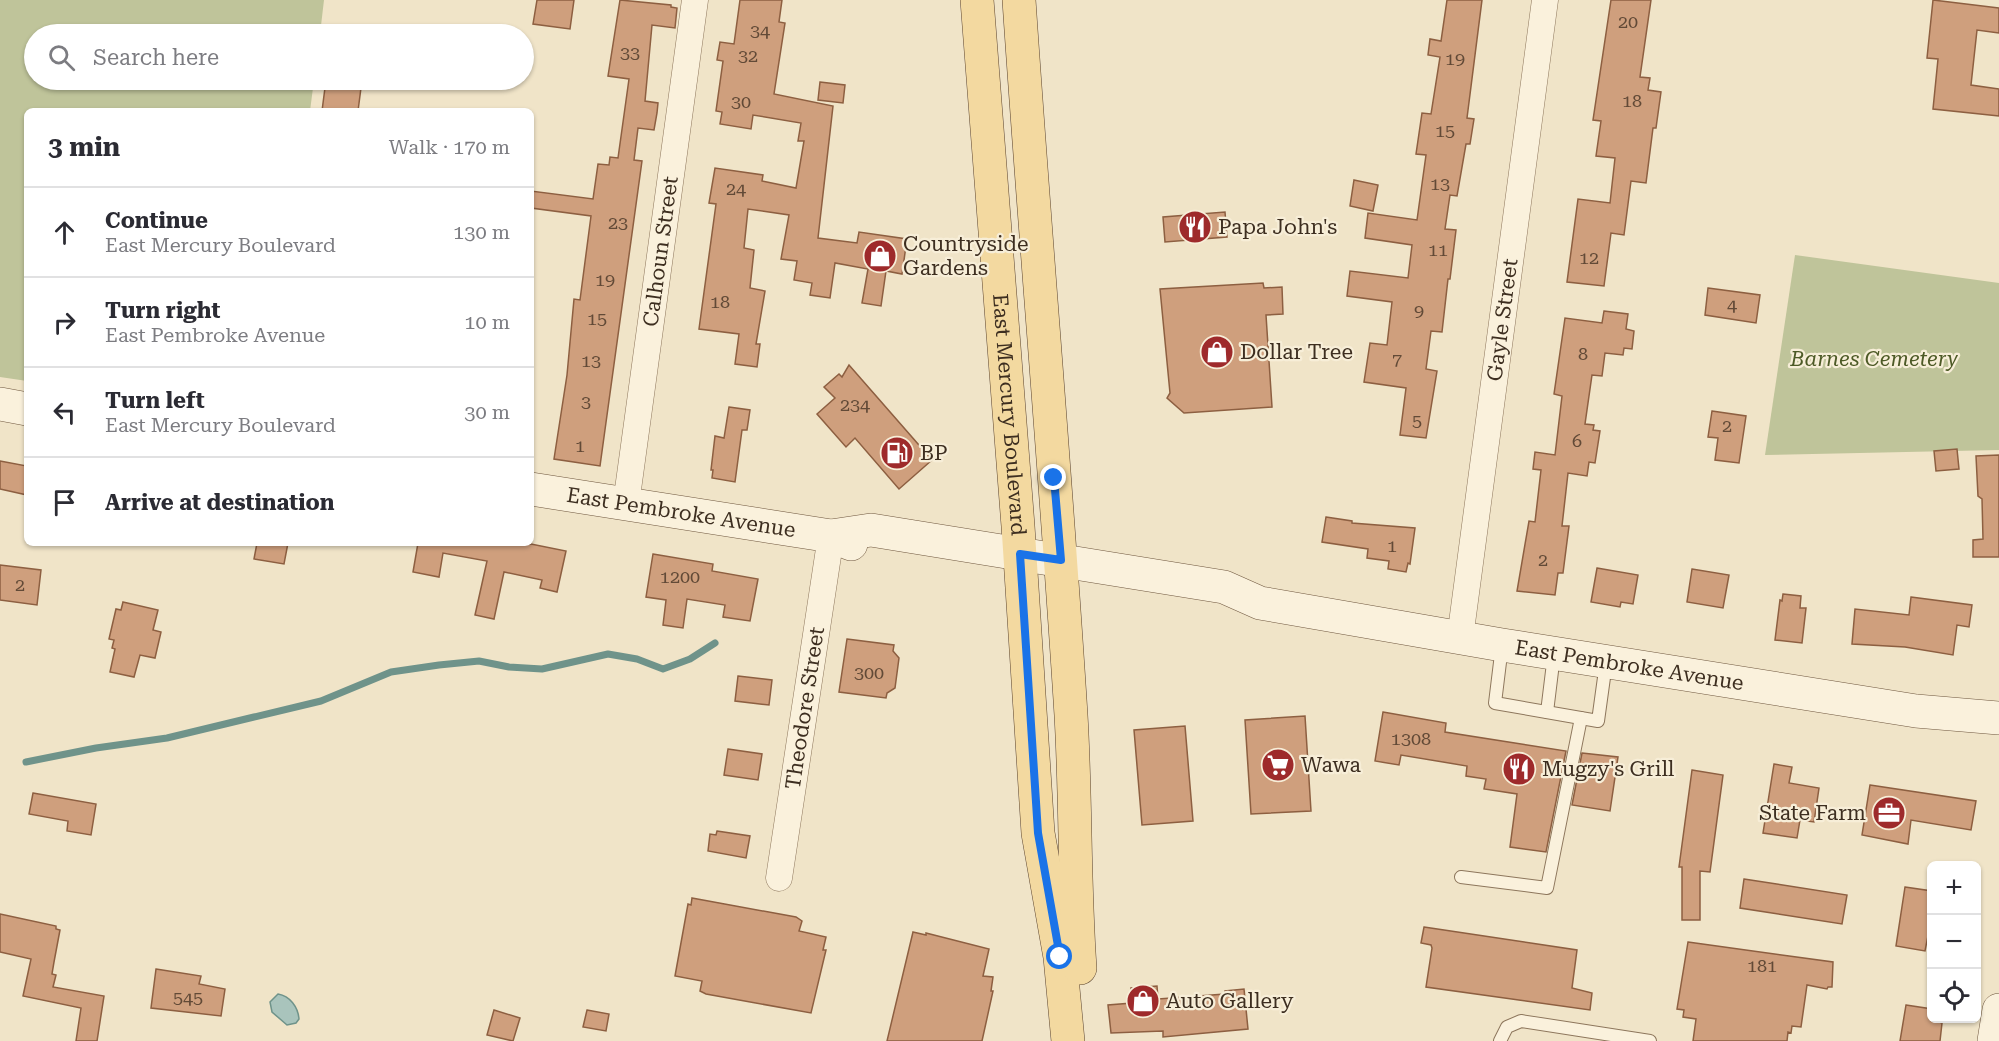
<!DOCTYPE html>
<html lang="en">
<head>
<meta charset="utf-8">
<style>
  :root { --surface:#fff; --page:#f2f2f3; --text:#2b2b33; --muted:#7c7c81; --line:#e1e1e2 }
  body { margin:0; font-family:"Roboto Serif",serif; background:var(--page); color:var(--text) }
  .controls { position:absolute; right:18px; bottom:18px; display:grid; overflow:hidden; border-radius:9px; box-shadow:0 2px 4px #0004 }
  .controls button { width:54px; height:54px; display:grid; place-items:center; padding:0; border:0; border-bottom:2px solid var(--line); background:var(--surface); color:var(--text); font:30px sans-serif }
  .stop { position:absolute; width:18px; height:18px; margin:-14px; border:4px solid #1a73e8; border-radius:50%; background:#fff }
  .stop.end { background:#1a73e8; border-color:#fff; box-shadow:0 2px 6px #0008 }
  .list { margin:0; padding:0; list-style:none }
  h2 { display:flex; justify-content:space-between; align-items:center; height:78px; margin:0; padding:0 24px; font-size:26px }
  h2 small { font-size:20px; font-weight:400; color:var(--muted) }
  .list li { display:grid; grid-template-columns:39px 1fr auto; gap:18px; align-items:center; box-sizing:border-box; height:90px; padding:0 24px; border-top:2px solid var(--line) }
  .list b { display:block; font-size:22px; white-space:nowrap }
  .list p { margin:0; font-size:20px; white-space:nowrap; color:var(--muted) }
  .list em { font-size:20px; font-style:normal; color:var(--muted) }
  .icon { flex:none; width:33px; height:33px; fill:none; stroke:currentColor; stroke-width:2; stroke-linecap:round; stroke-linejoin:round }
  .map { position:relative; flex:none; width:1999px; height:1041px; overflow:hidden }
  .search { position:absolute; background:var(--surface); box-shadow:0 2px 4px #0004; left:24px; top:24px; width:510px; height:66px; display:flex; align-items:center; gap:15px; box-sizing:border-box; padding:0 21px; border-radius:33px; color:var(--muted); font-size:22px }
  .panel { position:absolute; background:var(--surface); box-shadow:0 2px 4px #0004; left:24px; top:108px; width:510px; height:438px; border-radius:9px }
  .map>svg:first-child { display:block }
</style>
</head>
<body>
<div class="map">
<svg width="1999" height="1041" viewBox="0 0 1999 1041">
  <rect width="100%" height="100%" fill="#f0e4c8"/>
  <g fill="#bfc49a">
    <path d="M0 0H324L320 34H34V80H314L310 111H27V381L0 377Z"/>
    <path d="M1795 255 1999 283V450L1765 455Z"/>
  </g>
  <path fill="#a9c4bc" stroke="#6f938a" stroke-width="1.5" d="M278 994C290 996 298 1007 299 1019L296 1023 287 1025 272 1012 270 1002Z"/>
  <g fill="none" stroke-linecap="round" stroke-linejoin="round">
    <path stroke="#6f938a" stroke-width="7" d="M26 762 96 748 167 738 254 717 321 701 391 672 439 665 479 661 509 667 542 669 608 654 637 659 663 669 690 659 715 643"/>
  </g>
  <g fill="#cf9f7d" stroke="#8d5f41" stroke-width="1.5">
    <path d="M537 0H574L570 29 533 24Z"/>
    <path d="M620 0 671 5V7L677 8 675 28 652 25 645 101 658 103 657 113 654 130 638 128 634 160 642 161 600 466 554 459 567 375 574 299 580 300 591 216 531 208V191L593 199 598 164 609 165 610 157 618 158 629 79 608 76Z"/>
    <path d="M740 0H782L779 22 785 23 774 94 833 106 818 238 857 243 859 232 907 239 902 274 886 271 881 306 862 303 868 269 835 263 830 298 810 295 812 283 794 280 797 261 781 259 789 215 748 209 744 248 754 250 750 288 765 291 756 344H760L757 367 735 364 739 334 699 329 716 204 709 203 715 168 763 175 762 181 796 188 804 141H798L801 123 753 115 751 129 720 124 722 112 716 111 723 61 717 60 720 42 734 44Z"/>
    <path d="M1447 0H1482L1467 118 1474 119 1470 144H1466L1457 196 1450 195 1445 229 1456 230 1450 279H1448L1442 332 1431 331 1426 369 1437 371 1426 438 1400 435 1406 388 1364 382 1370 343 1387 345 1392 302 1347 296 1350 271 1408 278 1412 245 1365 238 1368 213 1417 220 1426 155 1416 154 1422 113 1431 114 1440 57 1428 55 1430 39 1441 41Z"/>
    <path d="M1611 0H1651L1640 77 1650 78 1648 90 1661 92 1656 128H1653L1646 183 1631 181 1624 235 1611 233 1604 286 1567 282 1578 199 1610 203 1615 158 1596 156 1601 121 1593 120Z"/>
    <path d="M1933 0 1999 8V33L1977 30 1971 85 1999 89V116L1933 109 1938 59 1927 58Z"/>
    <path d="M326 80H362L358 111H322Z"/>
    <path d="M820 82 845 85 843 103 818 100Z"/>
    <path d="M1354 180 1378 185 1373 211 1350 206Z"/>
    <path d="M1225 212 1227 237 1165 242 1163 217Z"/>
    <path d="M1263 283 1264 288 1282 287 1283 314 1266 315 1272 407 1184 413 1167 398 1170 393 1160 289Z"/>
    <path d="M1708 288 1760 295 1756 323 1705 315Z"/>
    <path d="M1604 311 1628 314 1626 329 1634 331 1632 349 1624 348 1623 355 1605 353 1602 376 1592 375 1585 424 1594 425 1593 430 1600 431 1595 463 1589 462 1587 476 1568 473 1562 526H1569L1563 573H1558L1555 595 1517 591 1529 521 1535 522 1541 470 1533 469 1535 452 1555 455 1562 396 1554 394 1565 318 1602 323Z"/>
    <path d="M849 365 932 460 899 489 855 438 846 447 817 414 835 398 824 387 839 374 842 377Z"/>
    <path d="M729 407 750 410 747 430H742L735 482 712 478 713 470H711L715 436 724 438Z"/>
    <path d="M1712 411 1746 416 1739 463 1715 460 1718 438 1708 437Z"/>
    <path d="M1957 449 1959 469 1936 471 1934 451Z"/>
    <path d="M1999 455V557H1973V540L1983 539 1982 499 1978 496 1976 456Z"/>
    <path d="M0 461 27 466V495L0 489Z"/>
    <path d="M1326 517 1352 521V523L1415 528 1410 564 1408 563 1406 572 1388 569 1389 561 1367 558 1368 549 1322 542Z"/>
    <path d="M257 543H288L284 564 254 559Z"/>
    <path d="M418 543H526L566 551 557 592 540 588 542 580 504 572 494 619 475 615 487 561 443 553 439 577 413 572Z"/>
    <path d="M653 554 713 564 712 571 758 579 750 621 723 617 725 605 687 599 683 628 663 625 666 600 646 597Z"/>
    <path d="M0 565 41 570 37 605 0 600Z"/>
    <path d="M1597 568 1638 575 1633 604 1621 602 1620 607 1591 602Z"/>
    <path d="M1692 569 1729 575 1723 608 1687 602Z"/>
    <path d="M1783 594 1801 596 1800 608H1806L1802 643 1775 640 1780 600 1782 601Z"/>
    <path d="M1911 597 1972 605 1969 627 1957 625 1953 655 1905 647 1852 644 1855 609 1909 615Z"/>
    <path d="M123 602 158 610 153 630 161 632 155 658 140 655 134 677 110 672 115 649 112 648 114 640 109 639 116 609 121 610Z"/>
    <path d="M847 639 894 645 893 651 899 658 895 688 887 693 886 698 839 692Z"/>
    <path d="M738 676 772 680 769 705 735 701Z"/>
    <path d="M1383 712 1446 723 1445 732 1566 751 1546 852 1510 847 1517 794 1484 789 1486 779 1466 776 1467 766 1401 755 1399 765 1375 761Z"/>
    <path d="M1305 716 1311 811 1251 814 1245 720Z"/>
    <path d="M1185 726 1193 821 1142 825 1134 730Z"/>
    <path d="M728 749 762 754 758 780 724 775Z"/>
    <path d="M1582 753 1618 757 1610 811 1572 805Z"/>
    <path d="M1774 764 1792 767 1789 783 1819 788 1814 822 1800 820 1797 838 1763 833Z"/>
    <path d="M1692 770 1723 775 1710 872 1700 871V920H1682V867H1679Z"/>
    <path d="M1870 785 1976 801 1971 830 1911 820 1908 844 1862 835Z"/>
    <path d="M33 793 96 804 91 835 67 831 68 821 29 814Z"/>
    <path d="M717 831 750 836 746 858 708 851 710 834 716 835Z"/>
    <path d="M1744 879 1847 895 1842 924 1740 908Z"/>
    <path d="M1905 887 1932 891V916L1925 951 1896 946Z"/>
    <path d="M692 898 796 917 802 921 799 931 826 937 823 950H826L811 1013 706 994 700 991 702 981 675 976 688 904 691 905Z"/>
    <path d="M0 914 56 926V929L60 930 54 962 52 974 56 975 53 987 104 996 97 1041H76L81 1008 23 996 31 959 0 952Z"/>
    <path d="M1424 927 1577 950 1572 988 1592 993 1590 1010 1426 987 1432 948 1431 945 1421 943Z"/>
    <path d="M913 932 926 935V933L989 949 983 976 993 977 991 991H993L982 1041H887Z"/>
    <path d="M1688 942 1833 962 1832 987H1828L1827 989 1807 985 1801 1027 1792 1026 1791 1033 1788 1032 1787 1041H1693L1696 1019 1683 1017 1684 1010 1677 1009Z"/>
    <path d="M156 969 201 976 199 984 225 989 221 1016 151 1008Z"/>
    <path d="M1157 986 1158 999 1225 994V991L1244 989 1248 1029 1163 1037V1031L1111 1033 1108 1005 1132 1003 1131 988Z"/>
    <path d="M1906 1005 1932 1009V1018H1939V1022L1942 1023 1940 1041H1900Z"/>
    <path d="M494 1010 520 1018 513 1041 487 1035Z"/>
    <path d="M587 1010 609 1014 606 1031 583 1027Z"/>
  </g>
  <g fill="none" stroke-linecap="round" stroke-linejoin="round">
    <g stroke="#8d765c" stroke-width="14">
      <g id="service">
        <path d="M1502 646 1495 703 1598 721 1606 663"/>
        <path d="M1547 712 1554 655"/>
        <path d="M1461 877 1547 888 1581 718"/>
        <path d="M1500 1041 1507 1027 1521 1021 1650 1041"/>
      </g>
    </g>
    <g stroke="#8d765c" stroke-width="27">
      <g id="minor">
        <path id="s1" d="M626 504 695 0"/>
        <path id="s2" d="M1460 638 1545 0"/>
        <path id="s3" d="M779 878 831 536"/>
      </g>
    </g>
    <g stroke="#6f573f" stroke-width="34">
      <g id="secondary">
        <path d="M0 404 27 409"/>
        <path id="s4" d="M531 489 831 536 851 544"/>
        <path id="s5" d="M831 536 871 530 1224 587 1260 603 1502 645 1916 711 1999 718"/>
        <path d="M1994 1041 1999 1010"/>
      </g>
    </g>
    <g stroke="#5b4430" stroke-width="34">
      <g id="primary">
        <path id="s6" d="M977 0 1018 526 1038 833 1060 957 1068 1041"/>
        <path d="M1019 0C1035 238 1056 476 1071 715 1076 799 1074 884 1080 968"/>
      </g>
    </g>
    <use href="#service" stroke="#faf1dc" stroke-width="12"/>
    <use href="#minor" stroke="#faf1dc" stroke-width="26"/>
    <use href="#secondary" stroke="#faf1dc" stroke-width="33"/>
    <use href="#primary" stroke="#f3d9a0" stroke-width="33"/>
  </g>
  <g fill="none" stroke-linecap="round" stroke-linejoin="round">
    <path stroke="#1a73e8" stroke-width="8" d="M1054 478 1061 560 1020 554 1038 833 1060 957"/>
  </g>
  <defs>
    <g id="restaurant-disc" transform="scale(1.725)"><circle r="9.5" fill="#9e2a2b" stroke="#f7eed8"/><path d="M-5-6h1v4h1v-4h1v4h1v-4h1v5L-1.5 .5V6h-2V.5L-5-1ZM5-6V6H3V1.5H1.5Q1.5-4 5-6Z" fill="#fff"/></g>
    <g id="shop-disc" transform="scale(1.725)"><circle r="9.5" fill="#9e2a2b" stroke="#f7eed8"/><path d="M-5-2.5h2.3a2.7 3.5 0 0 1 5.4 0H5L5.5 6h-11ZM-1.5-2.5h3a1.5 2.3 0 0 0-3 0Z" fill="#fff"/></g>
    <g id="fuel-disc" transform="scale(1.725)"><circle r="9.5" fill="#9e2a2b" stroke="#f7eed8"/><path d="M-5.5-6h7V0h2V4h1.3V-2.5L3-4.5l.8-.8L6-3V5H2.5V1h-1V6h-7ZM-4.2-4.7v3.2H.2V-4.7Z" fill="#fff"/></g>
    <g id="supermarket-disc" transform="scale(1.725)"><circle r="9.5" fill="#9e2a2b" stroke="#f7eed8"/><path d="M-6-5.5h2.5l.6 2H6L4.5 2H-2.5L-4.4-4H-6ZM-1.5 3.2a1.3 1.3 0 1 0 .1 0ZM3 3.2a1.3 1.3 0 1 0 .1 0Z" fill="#fff"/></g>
    <g id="office-disc" transform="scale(1.725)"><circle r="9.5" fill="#9e2a2b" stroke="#f7eed8"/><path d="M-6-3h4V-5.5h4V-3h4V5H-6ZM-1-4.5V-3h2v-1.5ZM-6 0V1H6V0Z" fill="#fff"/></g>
  </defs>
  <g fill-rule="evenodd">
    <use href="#restaurant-disc" x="1195" y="227"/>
    <use href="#shop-disc" x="880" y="256"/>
    <use href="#shop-disc" x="1217" y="352"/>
    <use href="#fuel-disc" x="897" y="453"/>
    <use href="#supermarket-disc" x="1278" y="765"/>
    <use href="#restaurant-disc" x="1519" y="769"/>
    <use href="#office-disc" x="1889" y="813"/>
    <use href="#shop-disc" x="1143" y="1001"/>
  </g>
  <g text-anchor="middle" stroke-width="4.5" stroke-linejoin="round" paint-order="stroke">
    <g font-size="18" fill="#624a37">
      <text x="1628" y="28">20</text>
      <text x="760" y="37">34</text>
      <text x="630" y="59">33</text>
      <text x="748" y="62">32</text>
      <text x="1455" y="65">19</text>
      <text x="1632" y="107">18</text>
      <text x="741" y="108">30</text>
      <text x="1445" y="137">15</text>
      <text x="1440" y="190">13</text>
      <text x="736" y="195">24</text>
      <text x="618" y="229">23</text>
      <text x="1438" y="256">11</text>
      <text x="1589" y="264">12</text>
      <text x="605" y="286">19</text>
      <text x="720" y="308">18</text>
      <text x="1732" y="311">4</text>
      <text x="1419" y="317">9</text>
      <text x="597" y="325">15</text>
      <text x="1583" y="360">8</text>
      <text x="1397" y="366">7</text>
      <text x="591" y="367">13</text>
      <text x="586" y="408">3</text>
      <text x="855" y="411">234</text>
      <text x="1417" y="427">5</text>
      <text x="1727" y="432">2</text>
      <text x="1577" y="447">6</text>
      <text x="580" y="452">1</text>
      <text x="1392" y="552">1</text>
      <text x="1543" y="566">2</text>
      <text x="680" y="583">1200</text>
      <text x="20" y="591">2</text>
      <text x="869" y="679">300</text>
      <text x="1411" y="745">1308</text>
      <text x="1762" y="972">181</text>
      <text x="188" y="1004">545</text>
    </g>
    <g font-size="21" fill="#3d2e20" stroke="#f7eed8" text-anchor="start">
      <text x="1218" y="234">Papa John's</text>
      <text x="903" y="251">Countryside<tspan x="903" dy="24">Gardens</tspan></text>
      <text x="1240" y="359">Dollar Tree</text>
      <text x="920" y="460">BP</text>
      <text x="1301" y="772">Wawa</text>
      <text x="1542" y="776">Mugzy's Grill</text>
      <text x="1866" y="820" text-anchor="end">State Farm</text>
      <text x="1166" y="1008">Auto Gallery</text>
    </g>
    <g font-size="21" fill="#3d2e20" stroke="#f7eed8">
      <text dy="7" stroke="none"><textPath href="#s1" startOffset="255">Calhoun Street</textPath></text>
      <text dy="7" stroke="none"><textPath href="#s2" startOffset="321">Gayle Street</textPath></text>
      <text dy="7" stroke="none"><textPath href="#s6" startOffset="416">East Mercury Boulevard</textPath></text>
      <text dy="7" stroke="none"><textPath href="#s4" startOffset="152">East Pembroke Avenue</textPath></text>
      <text dy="7" stroke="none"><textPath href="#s5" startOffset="812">East Pembroke Avenue</textPath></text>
      <text dy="7" stroke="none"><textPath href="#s3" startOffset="172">Theodore Street</textPath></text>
    </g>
    <g font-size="21" font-style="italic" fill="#4d5a26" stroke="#f7eed8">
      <text x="1874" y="366">Barnes Cemetery</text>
    </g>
  </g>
</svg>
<div class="controls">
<button>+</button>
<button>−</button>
<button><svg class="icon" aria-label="locate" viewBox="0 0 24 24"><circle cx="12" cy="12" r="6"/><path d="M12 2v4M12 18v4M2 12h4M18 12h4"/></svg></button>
</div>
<div class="stop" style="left:1060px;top:957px"></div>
<div class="stop end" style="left:1054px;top:478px"></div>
<div class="search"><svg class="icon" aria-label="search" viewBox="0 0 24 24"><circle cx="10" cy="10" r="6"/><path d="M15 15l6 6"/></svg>Search here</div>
<section class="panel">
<h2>3 min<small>Walk · 170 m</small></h2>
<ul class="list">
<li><svg class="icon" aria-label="ahead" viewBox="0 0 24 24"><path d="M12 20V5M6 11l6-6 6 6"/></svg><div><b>Continue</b><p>East Mercury Boulevard</p></div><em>130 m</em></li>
<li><svg class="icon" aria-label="right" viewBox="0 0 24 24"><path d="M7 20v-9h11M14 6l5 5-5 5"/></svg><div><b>Turn right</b><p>East Pembroke Avenue</p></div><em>10 m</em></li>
<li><svg class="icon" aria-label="left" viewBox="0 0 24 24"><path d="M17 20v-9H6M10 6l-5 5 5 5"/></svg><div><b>Turn left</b><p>East Mercury Boulevard</p></div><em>30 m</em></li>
<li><svg class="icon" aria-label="arrive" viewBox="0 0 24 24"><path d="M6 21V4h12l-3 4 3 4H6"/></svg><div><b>Arrive at destination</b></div></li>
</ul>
</section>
</div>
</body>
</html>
